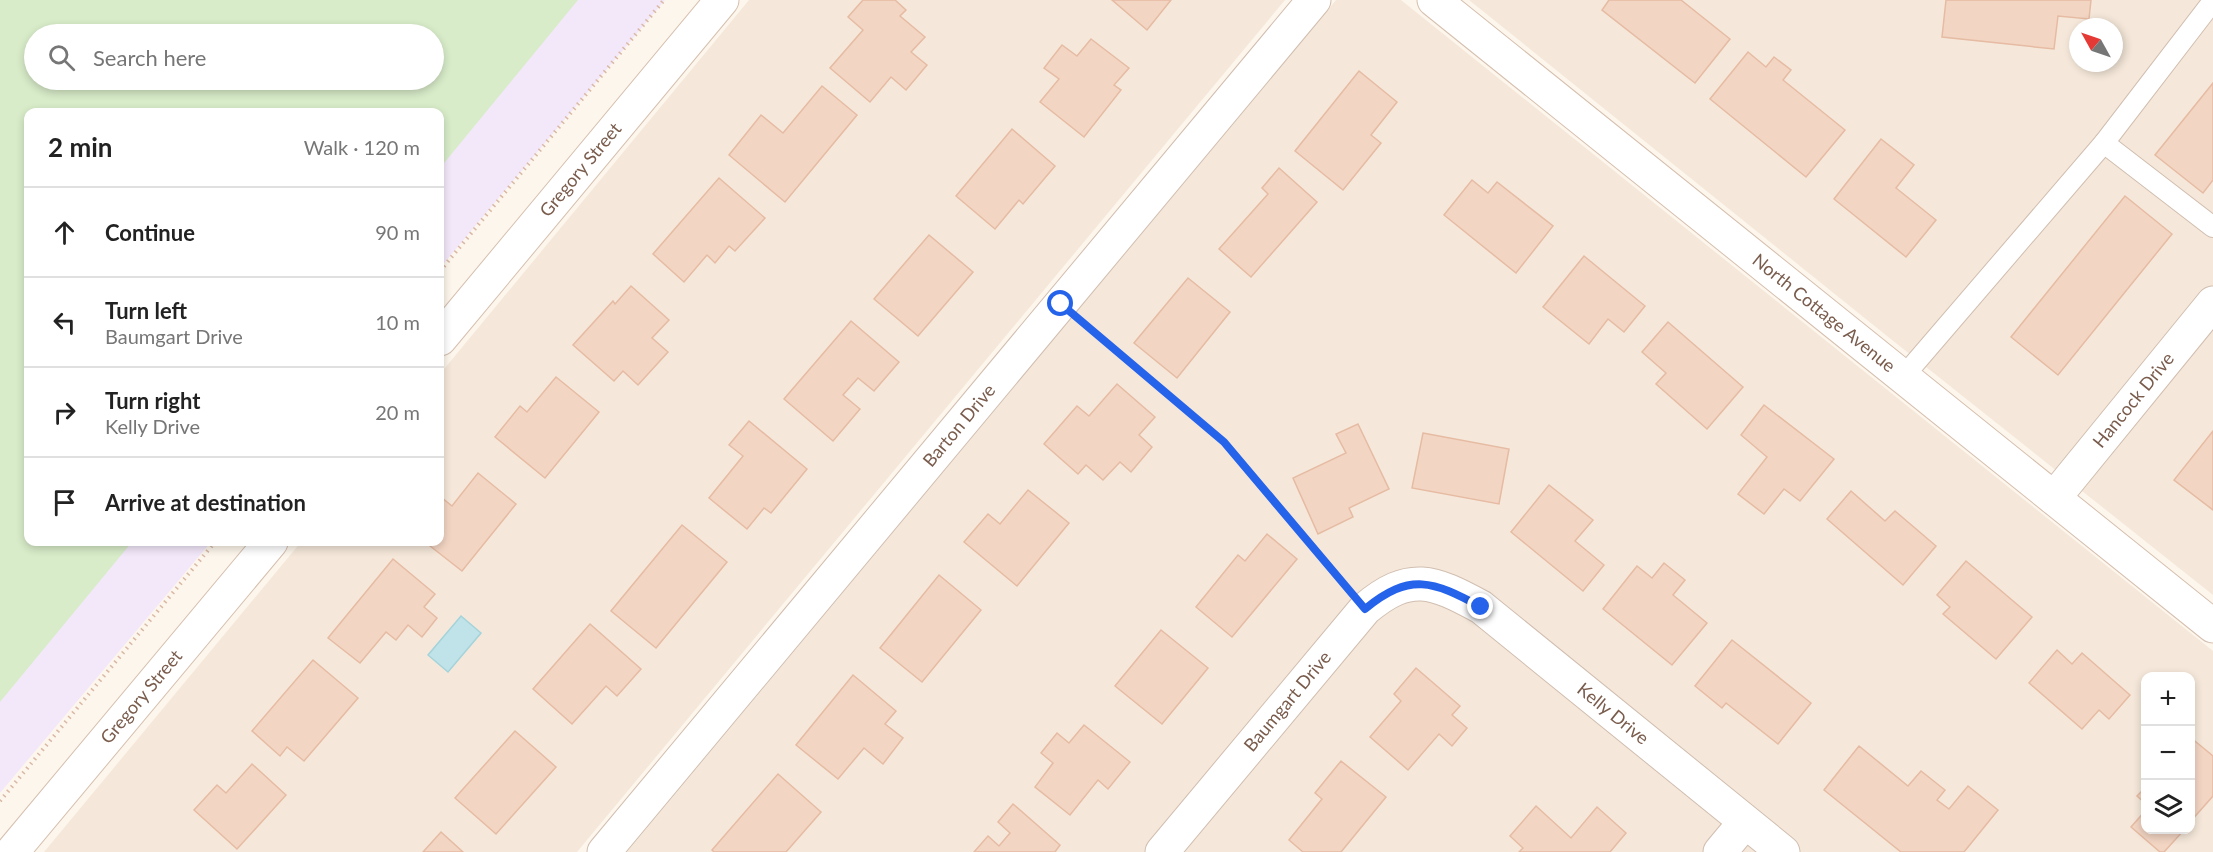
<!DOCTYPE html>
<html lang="en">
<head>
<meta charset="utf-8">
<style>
  :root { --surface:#fff; --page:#f6f6f6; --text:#222; --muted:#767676; --line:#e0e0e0 }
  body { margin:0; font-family:Lato,sans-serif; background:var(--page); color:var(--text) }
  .controls { position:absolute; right:18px; bottom:18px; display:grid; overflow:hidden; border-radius:12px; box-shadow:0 3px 9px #0003 }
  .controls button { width:54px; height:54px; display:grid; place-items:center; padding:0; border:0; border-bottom:2px solid var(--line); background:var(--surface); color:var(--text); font:30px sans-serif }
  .compass { position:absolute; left:2069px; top:18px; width:54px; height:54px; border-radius:50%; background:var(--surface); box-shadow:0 3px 9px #0003; rotate:310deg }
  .stop { position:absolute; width:18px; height:18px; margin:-14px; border:4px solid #2563eb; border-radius:50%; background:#fff }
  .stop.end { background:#2563eb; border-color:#fff; box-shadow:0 2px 6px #0008 }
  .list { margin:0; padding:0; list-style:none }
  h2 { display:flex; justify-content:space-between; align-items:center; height:78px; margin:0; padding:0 24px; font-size:26px }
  h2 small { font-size:20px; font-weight:400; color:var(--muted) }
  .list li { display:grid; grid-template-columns:39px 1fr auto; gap:18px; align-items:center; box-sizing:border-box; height:90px; padding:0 24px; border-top:2px solid var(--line) }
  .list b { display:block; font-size:22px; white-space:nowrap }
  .list p { margin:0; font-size:20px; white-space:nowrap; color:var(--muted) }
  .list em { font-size:20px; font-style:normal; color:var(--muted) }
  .icon { flex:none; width:33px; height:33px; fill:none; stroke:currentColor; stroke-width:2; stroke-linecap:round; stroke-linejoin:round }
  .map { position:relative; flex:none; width:2213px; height:852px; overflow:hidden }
  .search { position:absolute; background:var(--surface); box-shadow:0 3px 9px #0003; left:24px; top:24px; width:420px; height:66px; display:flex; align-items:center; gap:15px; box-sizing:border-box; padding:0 21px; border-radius:33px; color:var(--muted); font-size:22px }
  .panel { position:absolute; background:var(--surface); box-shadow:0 3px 9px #0003; left:24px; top:108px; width:420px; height:438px; border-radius:12px }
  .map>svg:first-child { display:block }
</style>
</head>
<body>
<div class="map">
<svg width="2213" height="852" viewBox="0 0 2213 852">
  <rect width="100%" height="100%" fill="#fdf6ec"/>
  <g fill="#f5e8da" fill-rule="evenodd">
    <path d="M749 0H1285L577 852H44L301 542H440V374Z"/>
    <path d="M1336 0H1401L2213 651V852H627ZM2146 676H2190V830H2146Z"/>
    <path d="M1469 0H2213V595L1887 336ZM2078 27H2114V63H2078Z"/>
  </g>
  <path fill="#f3e8fa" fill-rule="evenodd" d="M0 0H665L440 268V112H28V542H211L0 793ZM34 34H434V80H34Z"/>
  <path fill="#d8ecc9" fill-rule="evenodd" d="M0 0H578L440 168V112H28V542H132L0 702ZM34 34H434V80H34Z"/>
  <path fill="#bfe3e8" stroke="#a5d3da" stroke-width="1.5" d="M461 616 481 633 448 672 428 655Z"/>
  <g fill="#f3d5c3" stroke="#e6bba3" stroke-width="1.5">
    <path d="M863 0H895L906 10 900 16 925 37 911 52 927 65 906 90 891 77 870 102 830 68 863 30 848 17Z"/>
    <path d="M1112 0H1171L1147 30Z"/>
    <path d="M1609 0H1681L1730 39 1695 83 1602 10Z"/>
    <path d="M1946 0H2091L2089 19 2058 16 2054 49 1942 37Z"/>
    <path d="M1091 39 1129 68 1114 85 1121 90 1084 137 1040 102 1059 79 1044 68 1062 45 1077 56Z"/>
    <path d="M1748 52 1766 67 1774 57 1791 70 1783 80 1845 130 1806 177 1710 99Z"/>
    <path d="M1359 71 1397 102 1371 135 1381 143 1343 190 1295 151Z"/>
    <path d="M2213 83V180L2203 193 2155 155Z"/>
    <path d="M822 86 857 115 785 202 729 155 761 115 783 133Z"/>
    <path d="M1012 129 1055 166 1023 204 1019 200 995 229 956 196Z"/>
    <path d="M1881 139 1914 165 1896 188 1936 220 1906 257 1834 199Z"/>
    <path d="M1279 168 1317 202 1251 277 1219 249 1268 194 1262 188Z"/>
    <path d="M719 178 765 218 735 251 729 246 715 263 707 255 684 282 653 254Z"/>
    <path d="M1472 180 1488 193 1497 182 1553 226 1516 273 1444 215Z"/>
    <path d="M2125 196 2172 234 2058 375 2011 337Z"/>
    <path d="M929 235 973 272 918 336 874 299Z"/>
    <path d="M1584 256 1645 306 1624 332 1608 319 1589 344 1543 307Z"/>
    <path d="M1188 278 1230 312 1177 378 1134 343Z"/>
    <path d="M631 286 669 320 652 338 668 352 638 385 623 371 614 381 573 345 613 301 615 304Z"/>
    <path d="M851 321 899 362 874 391 858 378 843 395 860 409 833 441 784 399Z"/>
    <path d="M1668 322 1743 387 1707 429 1656 384 1666 373 1642 352Z"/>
    <path d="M556 377 599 412 545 478 495 437 520 406 527 412Z"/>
    <path d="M1117 384 1155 417 1139 435 1152 447 1131 472 1120 462 1103 480 1086 465 1078 474 1044 444 1077 406 1089 416Z"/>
    <path d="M1764 405 1834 459 1800 501 1784 489 1764 514 1738 494 1767 457 1741 435Z"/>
    <path d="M749 421 807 469 771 513 764 508 747 529 709 498 743 456 729 445Z"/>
    <path d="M1358 424 1389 489 1349 508 1353 517 1318 534 1293 478 1346 453 1336 434Z"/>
    <path d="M2213 431V510L2174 480Z"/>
    <path d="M1423 433 1509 449 1499 504 1412 488Z"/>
    <path d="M478 473 516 504 462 571 425 542H440V502L442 498 452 506Z"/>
    <path d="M1549 485 1593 520 1575 541 1604 565 1583 591 1511 532Z"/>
    <path d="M1028 490 1069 523 1017 586 964 542 988 514 1000 524Z"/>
    <path d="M1851 491 1885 521 1895 511 1936 546 1903 585 1827 519Z"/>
    <path d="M682 525 727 562 656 648 611 611Z"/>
    <path d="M1267 534 1297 559 1232 637 1196 607 1238 555 1245 561Z"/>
    <path d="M393 559 435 594 424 607 437 618 422 637 408 625 396 640 386 632 360 663 328 638Z"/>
    <path d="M1966 561 2032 617 1996 659 1943 614 1950 607 1937 595Z"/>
    <path d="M1664 563 1685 580 1673 595 1707 623 1672 665 1603 609 1637 566 1652 578Z"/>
    <path d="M939 575 981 610 922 682 880 648Z"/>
    <path d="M590 624 641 669 617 696 606 686 572 724 533 689Z"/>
    <path d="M1161 630 1208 668 1162 724 1115 686Z"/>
    <path d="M1732 640 1811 703 1778 744 1726 703 1722 708 1695 686Z"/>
    <path d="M2057 650 2072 664 2082 653 2130 695 2109 719 2099 710 2082 729 2029 683Z"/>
    <path d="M313 660 358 698 304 761 287 747 280 756 252 731Z"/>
    <path d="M1416 668 1460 706 1452 715 1467 728 1452 746 1439 734 1408 770 1370 737 1401 701 1394 694Z"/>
    <path d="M853 675 896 711 885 724 903 738 883 764 864 748 838 779 796 745Z"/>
    <path d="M1084 725 1130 762 1108 789 1098 780 1070 815 1035 787 1053 763 1041 753 1057 733 1069 743Z"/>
    <path d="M515 731 556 767 496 834 455 798Z"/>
    <path d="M2190 737 2213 756V796L2190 822Z"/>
    <path d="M1859 746 1908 786 1921 771 1945 790 1937 800 1949 809 1968 786 1998 810 1964 852H1901L1824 790Z"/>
    <path d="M1341 761 1386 797 1341 852H1303L1289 840 1322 799 1315 793Z"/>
    <path d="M252 764 286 795 237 849 194 810 217 785 226 793Z"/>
    <path d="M778 774 821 812 786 852H714L712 850Z"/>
    <path d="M2146 787V804L2137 796Z"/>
    <path d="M1013 804 1060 845 1055 852H974L988 836 999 846 1010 833 998 822Z"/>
    <path d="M1536 806 1571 838 1597 807 1626 833 1610 852H1519L1523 848 1510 836Z"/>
    <path d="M2146 810V830H2184L2164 852H2160L2131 827Z"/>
    <path d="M441 832 463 852H423Z"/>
  </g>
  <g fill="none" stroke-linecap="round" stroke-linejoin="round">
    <g stroke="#d1beb0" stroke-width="22">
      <g id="lane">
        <path d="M2213 1 2104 143 2213 227"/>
        <path d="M1903 377 2104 143"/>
      </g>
    </g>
    <g stroke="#d1beb0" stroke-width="35">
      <g id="street">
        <path id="s1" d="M2054 498 2213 303"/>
        <path id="s2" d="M604 852 1314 0"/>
        <path id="s3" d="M1162 852 1365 609C1410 571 1433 581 1481 607L1783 852"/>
        <path d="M1720 852 1745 822"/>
      </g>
    </g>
    <g stroke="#d6c0b0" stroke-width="35">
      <g id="secondary">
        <path id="s4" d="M1434 0 2213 626"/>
        <path id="s5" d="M440 339 722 0"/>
        <path id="s6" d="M12 852 271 542"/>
      </g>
    </g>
    <g stroke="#d9b8a5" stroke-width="4" stroke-dasharray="1.5 4.5" stroke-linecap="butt">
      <path d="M440 271 664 0"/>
      <path d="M1085 325 1224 442 1344 584"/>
      <path d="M0 801 215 542"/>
    </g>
    <use href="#lane" stroke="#fff" stroke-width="20"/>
    <use href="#street" stroke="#fff" stroke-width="33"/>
    <use href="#secondary" stroke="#fff" stroke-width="33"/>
  </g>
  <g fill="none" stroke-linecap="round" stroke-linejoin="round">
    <path stroke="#2563eb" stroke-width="8" d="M1061 304 1224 442 1365 609C1410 572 1433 581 1481 607"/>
  </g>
  <g text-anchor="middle" stroke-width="4.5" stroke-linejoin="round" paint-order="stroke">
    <g font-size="18" fill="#7a5c4d" stroke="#fffaf3">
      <text dy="6" stroke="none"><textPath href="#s5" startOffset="220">Gregory Street</textPath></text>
      <text dy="6" stroke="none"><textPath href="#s4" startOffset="500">North Cottage Avenue</textPath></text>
      <text dy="6" stroke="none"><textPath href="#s1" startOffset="126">Hancock Drive</textPath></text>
      <text dy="6" stroke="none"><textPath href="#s2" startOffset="555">Barton Drive</textPath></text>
      <text dy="6" stroke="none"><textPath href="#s6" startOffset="202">Gregory Street</textPath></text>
      <text dy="6" stroke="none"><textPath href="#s3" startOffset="196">Baumgart Drive</textPath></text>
      <text dy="6" stroke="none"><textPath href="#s3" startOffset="614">Kelly Drive</textPath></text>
    </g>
  </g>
</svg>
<div class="controls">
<button>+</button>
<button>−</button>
<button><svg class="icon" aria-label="layers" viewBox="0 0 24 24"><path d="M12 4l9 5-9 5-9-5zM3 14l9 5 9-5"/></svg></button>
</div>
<svg class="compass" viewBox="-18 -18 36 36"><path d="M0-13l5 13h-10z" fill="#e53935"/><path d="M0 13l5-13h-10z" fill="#767676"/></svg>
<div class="stop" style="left:1061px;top:304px"></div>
<div class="stop end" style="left:1481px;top:607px"></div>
<div class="search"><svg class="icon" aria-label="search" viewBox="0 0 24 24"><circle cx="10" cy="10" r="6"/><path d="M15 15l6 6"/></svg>Search here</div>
<section class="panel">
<h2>2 min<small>Walk · 120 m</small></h2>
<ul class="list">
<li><svg class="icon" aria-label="ahead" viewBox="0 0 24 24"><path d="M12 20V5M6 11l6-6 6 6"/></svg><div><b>Continue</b></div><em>90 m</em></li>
<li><svg class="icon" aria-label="left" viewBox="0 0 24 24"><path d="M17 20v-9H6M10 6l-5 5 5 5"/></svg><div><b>Turn left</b><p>Baumgart Drive</p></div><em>10 m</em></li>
<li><svg class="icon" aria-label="right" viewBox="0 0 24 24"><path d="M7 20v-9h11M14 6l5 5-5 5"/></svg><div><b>Turn right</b><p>Kelly Drive</p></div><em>20 m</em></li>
<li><svg class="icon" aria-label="arrive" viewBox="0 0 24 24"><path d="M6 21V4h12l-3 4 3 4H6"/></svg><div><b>Arrive at destination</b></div></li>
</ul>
</section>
</div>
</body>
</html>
